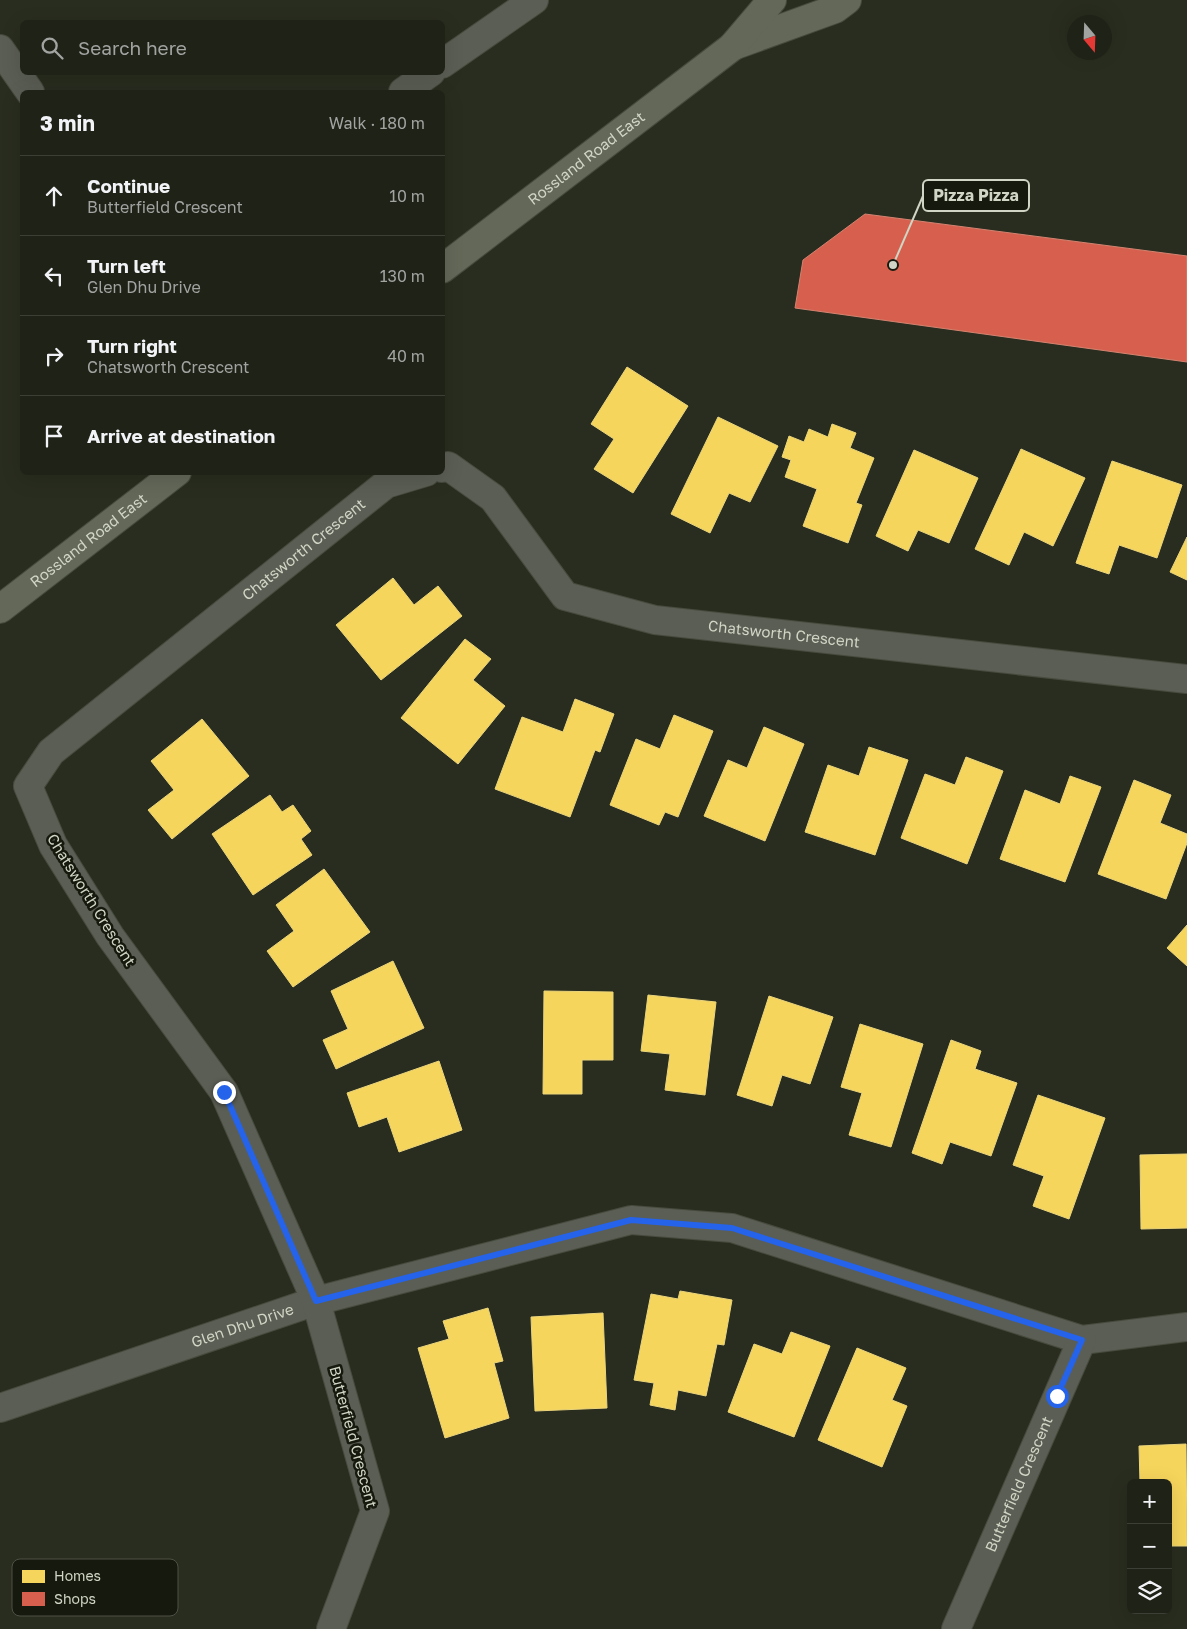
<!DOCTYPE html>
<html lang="en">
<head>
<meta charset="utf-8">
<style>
  :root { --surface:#1f2217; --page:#272a20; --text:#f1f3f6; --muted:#a1a4a1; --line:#3c3f36 }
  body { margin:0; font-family:"Golos Text",sans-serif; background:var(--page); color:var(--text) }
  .controls { position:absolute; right:15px; bottom:15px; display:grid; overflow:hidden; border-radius:8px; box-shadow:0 5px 20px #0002 }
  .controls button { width:45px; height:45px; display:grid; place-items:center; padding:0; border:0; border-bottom:1px solid var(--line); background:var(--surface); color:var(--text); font:25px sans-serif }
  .compass { position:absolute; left:1067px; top:15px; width:45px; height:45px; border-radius:50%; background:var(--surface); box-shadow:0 5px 20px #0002; rotate:161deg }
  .stop { position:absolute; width:15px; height:15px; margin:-11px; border:4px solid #2563eb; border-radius:50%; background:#fff }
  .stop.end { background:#2563eb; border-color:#fff; box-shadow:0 1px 5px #0008 }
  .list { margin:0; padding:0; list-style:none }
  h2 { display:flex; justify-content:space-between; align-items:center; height:65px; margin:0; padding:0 20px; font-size:21px }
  h2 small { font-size:16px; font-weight:400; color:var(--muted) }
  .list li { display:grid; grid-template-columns:32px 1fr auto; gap:15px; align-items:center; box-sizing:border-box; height:80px; padding:0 20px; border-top:1px solid var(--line) }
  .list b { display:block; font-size:19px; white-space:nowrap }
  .list p { margin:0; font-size:16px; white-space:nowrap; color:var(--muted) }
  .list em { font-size:16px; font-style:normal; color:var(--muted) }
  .icon { flex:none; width:28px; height:28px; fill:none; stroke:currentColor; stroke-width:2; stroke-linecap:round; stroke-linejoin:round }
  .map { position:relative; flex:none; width:1187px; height:1629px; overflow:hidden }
  .search { position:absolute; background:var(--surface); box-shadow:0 5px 20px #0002; left:20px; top:20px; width:425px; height:55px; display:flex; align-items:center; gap:12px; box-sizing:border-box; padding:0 18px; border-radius:8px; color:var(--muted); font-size:19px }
  .panel { position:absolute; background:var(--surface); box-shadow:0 5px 20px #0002; left:20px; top:90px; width:425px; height:385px; border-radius:8px }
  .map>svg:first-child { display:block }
</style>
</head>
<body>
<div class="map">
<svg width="1187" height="1629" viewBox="0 0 1187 1629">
  <rect width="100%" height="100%" fill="#292d1f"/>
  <g fill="#f6d55c" stroke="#ebd57c">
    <path d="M627 367 688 406 633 493 594 469 614 439 591 424Z"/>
    <path d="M718 417 778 446 750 502 729 493 710 533 671 514Z"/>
    <path d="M832 424 856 433 850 448 874 458 856 503 862 505 848 543 803 526 817 489 785 477 791 460 782 457 789 436 804 442 809 429 828 437Z"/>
    <path d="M1021 449 1085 478 1053 546 1024 532 1009 565 975 549Z"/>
    <path d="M914 450 978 478 949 543 918 530 908 551 876 536Z"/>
    <path d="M1112 461 1182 485 1157 558 1119 545 1109 574 1076 563Z"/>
    <path d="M1187 537V580L1170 572Z"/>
    <path d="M393 578 414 605 438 586 462 616 381 680 336 625Z"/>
    <path d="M465 639 491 659 473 680 505 706 458 764 401 718Z"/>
    <path d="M575 699 614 714 600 752 595 750 570 817 495 789 522 717 563 732Z"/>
    <path d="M674 715 713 731 678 817 665 812 659 825 610 805 636 739 660 749Z"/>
    <path d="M202 719 249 776 172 839 148 810 174 790 151 761Z"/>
    <path d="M764 727 804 744 765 841 704 816 728 760 747 768Z"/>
    <path d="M869 747 908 760 875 855 805 832 828 765 859 776Z"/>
    <path d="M966 757 1003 771 967 864 901 838 925 774 955 785Z"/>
    <path d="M1070 776 1101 787 1065 882 1000 859 1025 790 1060 804Z"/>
    <path d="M1134 780 1171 795 1160 823 1187 834V843L1166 899 1098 874Z"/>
    <path d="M270 795 282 812 293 805 311 831 301 839 312 855 253 895 212 834Z"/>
    <path d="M324 869 370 932 293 987 267 951 294 931 276 905Z"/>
    <path d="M1187 925V966L1167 948Z"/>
    <path d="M393 961 424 1028 336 1069 323 1040 348 1029 331 991Z"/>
    <path d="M544 991 613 992V1060H582V1094H543Z"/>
    <path d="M648 995 716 1002 705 1095 665 1090 670 1054 641 1051Z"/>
    <path d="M769 996 833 1017 810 1084 782 1075 772 1106 737 1095Z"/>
    <path d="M860 1024 923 1044 891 1147 849 1135 862 1093 841 1087Z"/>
    <path d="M951 1040 981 1051 975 1069 1017 1083 991 1156 950 1142 942 1164 912 1153Z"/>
    <path d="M439 1061 462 1130 399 1152 387 1117 359 1127 347 1093Z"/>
    <path d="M1038 1095 1105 1118 1069 1219 1033 1206 1044 1176 1013 1165Z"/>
    <path d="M1187 1154V1228L1141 1229 1140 1155Z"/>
    <path d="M680 1291 732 1300 724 1345 717 1344 706 1396 678 1390 675 1410 650 1405 654 1383 634 1380 651 1294 678 1299Z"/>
    <path d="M488 1308 503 1361 494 1363 509 1418 445 1438 418 1348 449 1339 443 1321Z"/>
    <path d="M603 1313 607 1408 535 1411 531 1317Z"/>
    <path d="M791 1332 830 1346 794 1437 728 1412 754 1344 782 1354Z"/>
    <path d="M857 1348 906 1368 892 1400 907 1406 882 1467 818 1440Z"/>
    <path d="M1186 1444 1187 1546H1168V1483H1140L1139 1446Z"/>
  </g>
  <path fill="#d6604d" stroke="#d48371" d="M865 214 1187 256V362L795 308 803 260Z"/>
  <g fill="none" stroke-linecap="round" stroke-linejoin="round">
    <g stroke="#464b3e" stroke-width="30">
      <g id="minor">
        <path d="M0 49 30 92"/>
        <path d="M442 64 534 0"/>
        <path d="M403 92 431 72"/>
        <path id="s1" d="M442 468 448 466 493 498 565 596 655 620 1187 679"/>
        <path id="s2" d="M0 1408 316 1301 631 1220 732 1228 1082 1340 1187 1327"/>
        <path id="s3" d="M331 1629 375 1511 316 1301 224 1092 110 936 53 845 28 786 51 752 386 484 426 472"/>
        <path id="s4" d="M956 1629 1082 1340"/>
      </g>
    </g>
    <g stroke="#464b3e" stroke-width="30">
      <g id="major">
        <path d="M733 46 835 9 847 0"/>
        <path id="s5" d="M442 269 732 47 772 0"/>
        <path id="s6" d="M0 609 177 472"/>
      </g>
    </g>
    <use href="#minor" stroke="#5b5e54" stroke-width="28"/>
    <use href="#major" stroke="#636859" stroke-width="28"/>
  </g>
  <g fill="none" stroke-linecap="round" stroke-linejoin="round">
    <path stroke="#2563eb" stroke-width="6" d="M224 1092 316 1301 631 1220 732 1228 1082 1340 1057 1396"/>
  </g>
  <g text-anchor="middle" stroke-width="5" stroke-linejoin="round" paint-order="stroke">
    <g font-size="15" fill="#d0d5c5" stroke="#16190e">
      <text dy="5" stroke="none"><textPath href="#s5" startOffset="182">Rossland Road East</textPath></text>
      <text dy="5" stroke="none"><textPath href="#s6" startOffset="112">Rossland Road East</textPath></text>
      <text dy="5" stroke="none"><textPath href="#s3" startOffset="1302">Chatsworth Crescent</textPath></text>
      <text dy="5" stroke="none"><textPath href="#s1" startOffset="406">Chatsworth Crescent</textPath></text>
      <text transform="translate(91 900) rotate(58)" y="5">Chatsworth Crescent</text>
      <text dy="5" stroke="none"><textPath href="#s2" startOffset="256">Glen Dhu Drive</textPath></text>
      <text transform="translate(353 1437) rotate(75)" y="5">Butterfield Crescent</text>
      <text dy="5" stroke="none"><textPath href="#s4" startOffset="158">Butterfield Crescent</textPath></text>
    </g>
  </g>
  <rect x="12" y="1559" width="166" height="57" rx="8" fill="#16190e" stroke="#4e5145" stroke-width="1"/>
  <rect x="22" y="1570" width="23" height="13" fill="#f6d55c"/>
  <rect x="22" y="1592" width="23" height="14" fill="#d6604d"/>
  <g font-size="14" fill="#d0d5c5">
    <text x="54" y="1581">Homes</text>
    <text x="54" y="1604">Shops</text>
  </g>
  <path fill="none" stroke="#d0d5c5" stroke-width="2" d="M893 265L923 196"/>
  <circle fill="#d0d5c5" stroke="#16190e" stroke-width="2" cx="893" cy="265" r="5"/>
  <rect fill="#16190e" stroke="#d0d5c5" stroke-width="2" x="923" y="180" width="106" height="31" rx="5"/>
  <g font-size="16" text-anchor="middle" font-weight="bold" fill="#d0d5c5">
    <text x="976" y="201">Pizza Pizza</text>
  </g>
</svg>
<div class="controls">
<button>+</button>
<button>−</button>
<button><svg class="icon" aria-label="layers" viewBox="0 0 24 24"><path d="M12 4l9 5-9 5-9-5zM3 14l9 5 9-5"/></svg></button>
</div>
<svg class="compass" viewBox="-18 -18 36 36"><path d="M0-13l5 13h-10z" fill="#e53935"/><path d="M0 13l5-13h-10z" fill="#a1a4a1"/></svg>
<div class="stop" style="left:1057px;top:1396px"></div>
<div class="stop end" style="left:224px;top:1092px"></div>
<div class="search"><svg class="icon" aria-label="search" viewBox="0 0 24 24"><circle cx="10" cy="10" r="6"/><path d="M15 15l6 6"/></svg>Search here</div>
<section class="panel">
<h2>3 min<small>Walk · 180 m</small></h2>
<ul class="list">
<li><svg class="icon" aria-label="ahead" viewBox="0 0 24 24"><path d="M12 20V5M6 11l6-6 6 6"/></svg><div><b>Continue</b><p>Butterfield Crescent</p></div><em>10 m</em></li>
<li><svg class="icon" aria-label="left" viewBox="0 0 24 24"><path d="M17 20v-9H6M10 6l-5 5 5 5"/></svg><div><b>Turn left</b><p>Glen Dhu Drive</p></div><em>130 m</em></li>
<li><svg class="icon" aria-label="right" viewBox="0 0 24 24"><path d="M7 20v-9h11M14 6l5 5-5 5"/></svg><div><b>Turn right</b><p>Chatsworth Crescent</p></div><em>40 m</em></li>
<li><svg class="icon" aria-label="arrive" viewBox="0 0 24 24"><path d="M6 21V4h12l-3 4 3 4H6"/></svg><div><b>Arrive at destination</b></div></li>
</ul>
</section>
</div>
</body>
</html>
